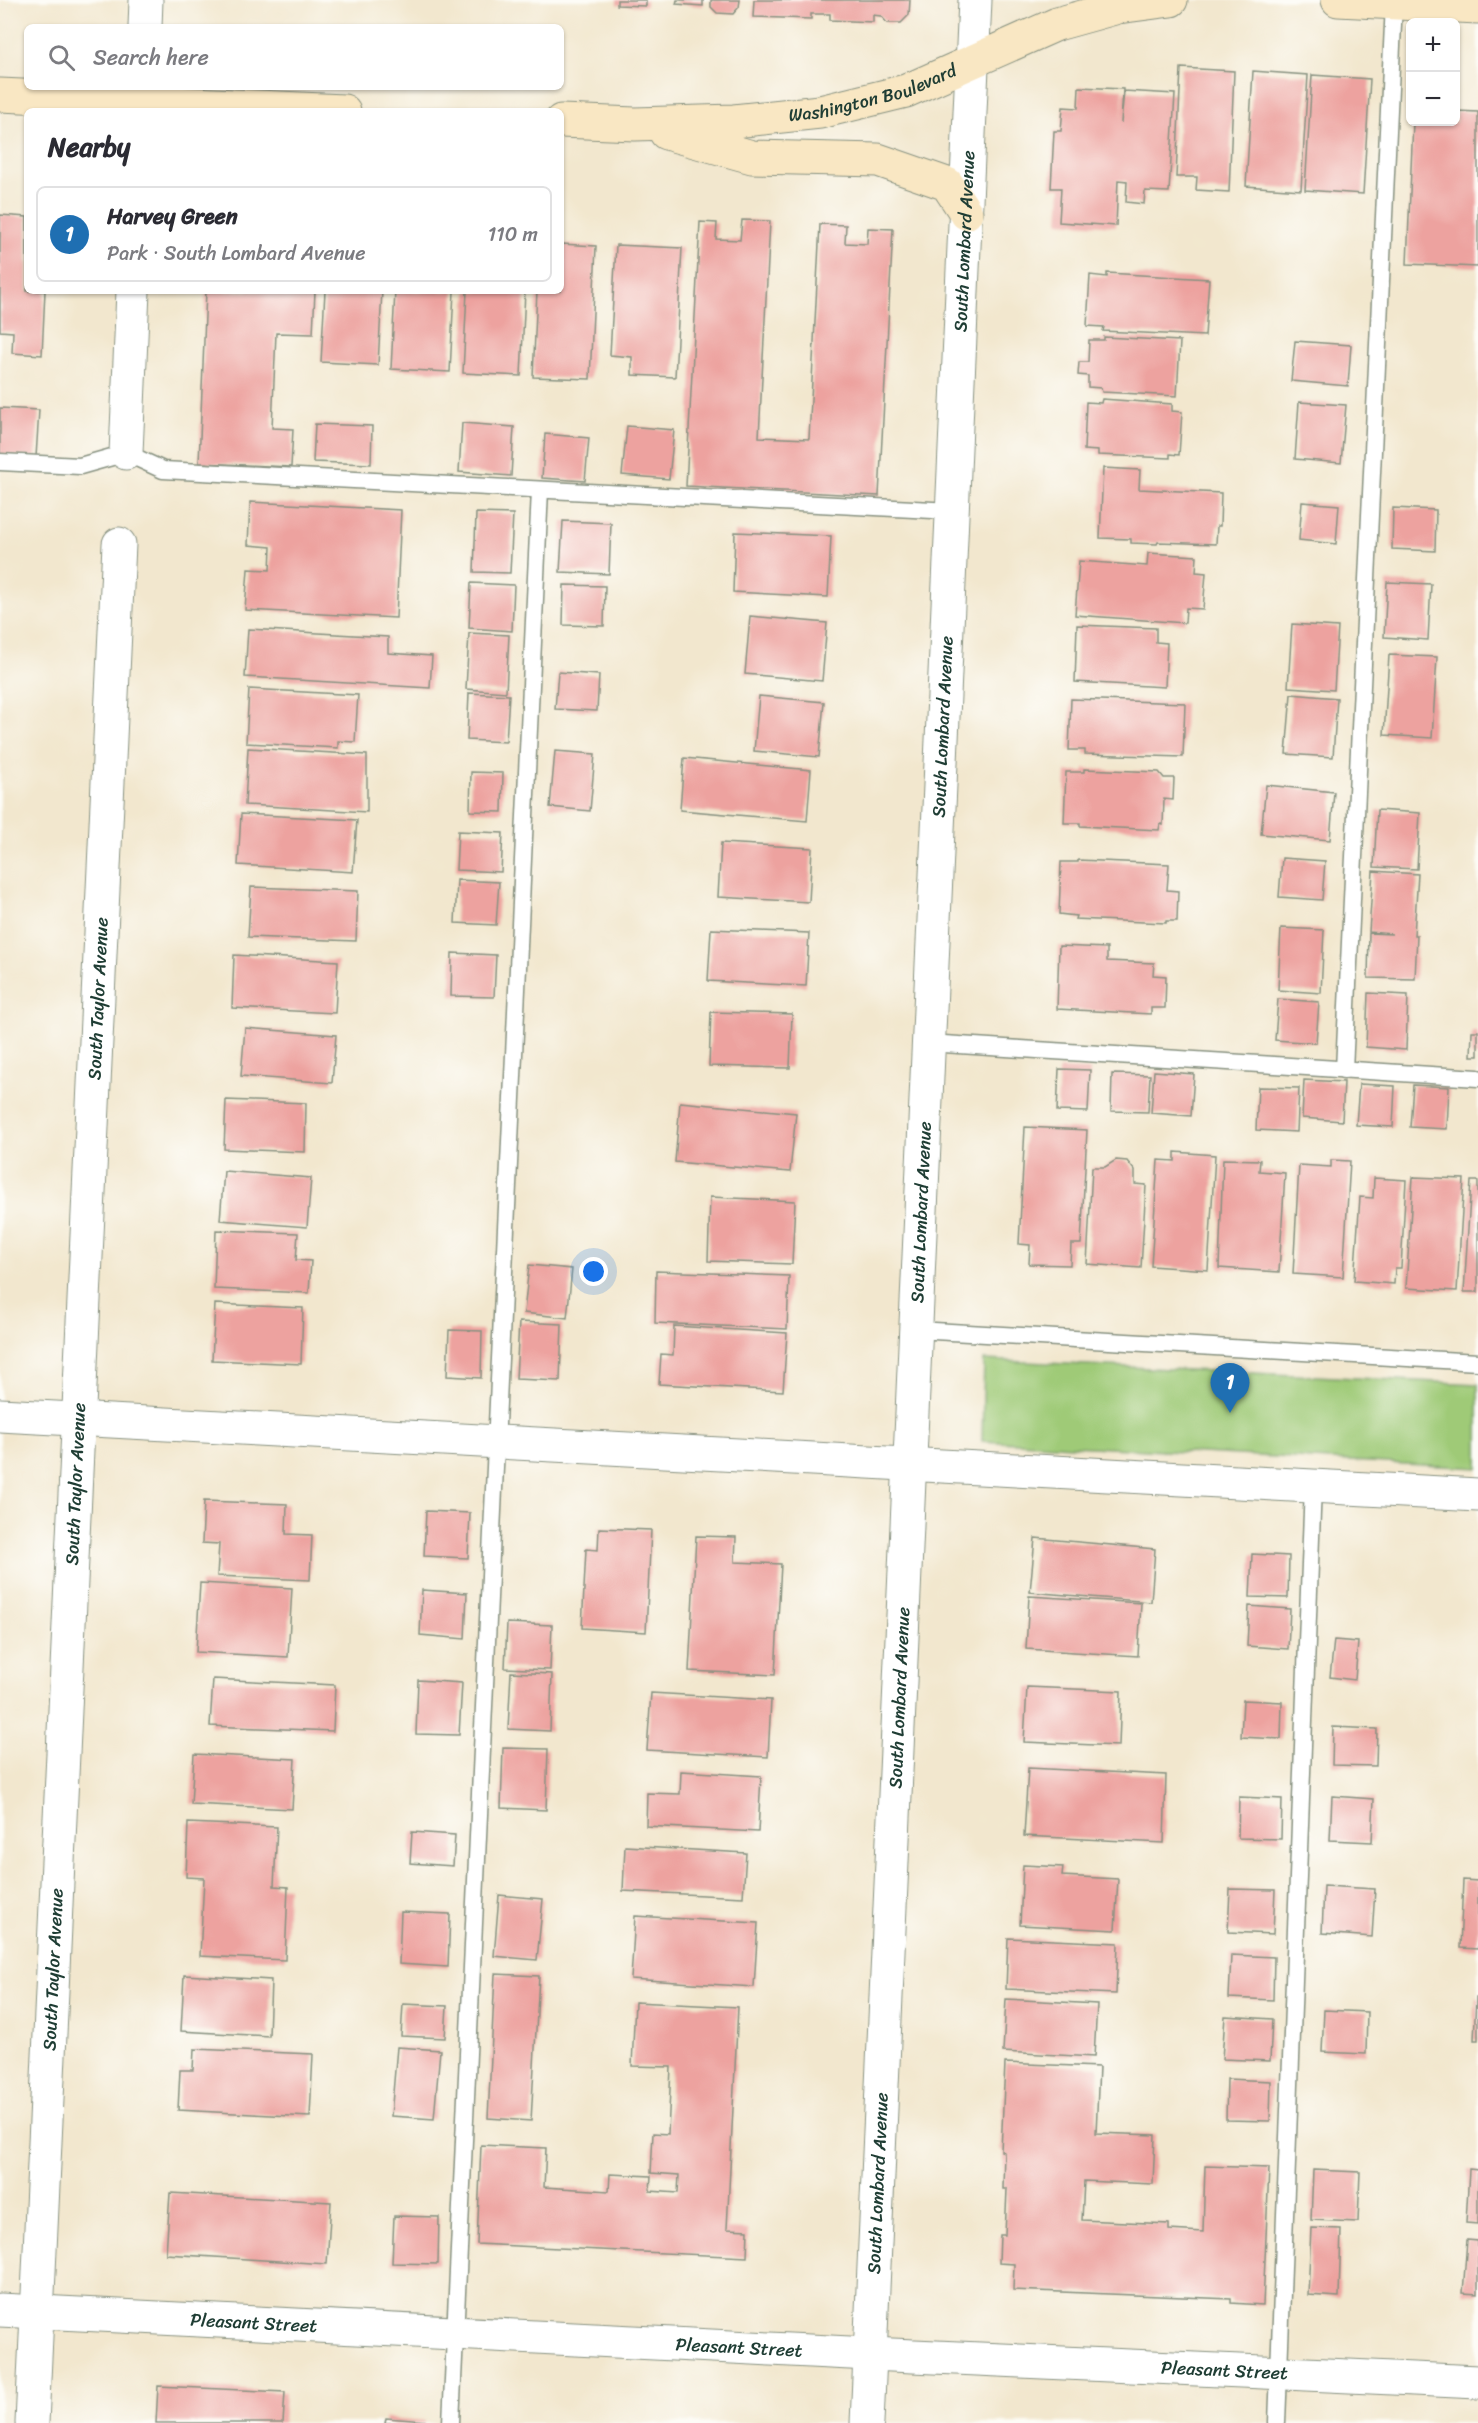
<!DOCTYPE html>
<html lang="en">
<head>
<meta charset="utf-8">
<style>
  :root { --surface:#fff; --page:#f2f2f3; --text:#2b2b33; --muted:#7c7c81; --line:#e1e1e2; --accent:#1f6fb2 }
  body { margin:0; font-family:Sriracha,sans-serif; background:var(--page); color:var(--text) }
  .controls { position:absolute; right:18px; top:18px; display:grid; overflow:hidden; border-radius:9px; box-shadow:0 2px 4px #0004 }
  .controls button { width:54px; height:54px; display:grid; place-items:center; padding:0; border:0; border-bottom:2px solid var(--line); background:var(--surface); color:var(--text); font:30px sans-serif }
  .you { position:absolute; left:594px; top:1272px; width:21px; height:21px; margin:-15px; border:4px solid #fff; border-radius:50%; background:#1a73e8; box-shadow:0 0 0 9px #1a73e833 }
  .badge { display:grid; place-items:center; width:39px; height:39px; border-radius:50%; background:var(--accent); color:#fff; font-size:20px; font-weight:700 }
  .pin { position:absolute; translate:-50% -50px; filter:drop-shadow(0 2px 3px #0008) }
  .pin::after { content:''; position:absolute; top:32px; width:21px; height:18px; background:inherit; clip-path:polygon(0 0,100% 0,50% 100%) }
  .list { margin:0; padding:0; list-style:none }
  h2 { display:flex; justify-content:space-between; align-items:center; height:78px; margin:0; padding:0 24px; font-size:26px }
  h2 small { font-size:20px; font-weight:400; color:var(--muted) }
  .list li { display:grid; grid-template-columns:39px 1fr auto; gap:18px; align-items:center; box-sizing:border-box; height:96px; margin:0 12px 12px; padding:0 12px; border:2px solid var(--line); border-radius:9px }
  .list b { display:block; font-size:22px; white-space:nowrap }
  .list p { margin:0; font-size:20px; white-space:nowrap; color:var(--muted) }
  .list em { font-size:20px; font-style:normal; color:var(--muted) }
  .icon { flex:none; width:33px; height:33px; fill:none; stroke:currentColor; stroke-width:2; stroke-linecap:round; stroke-linejoin:round }
  .map { position:relative; flex:none; width:1478px; height:2423px; overflow:hidden }
  .search { position:absolute; background:var(--surface); box-shadow:0 2px 4px #0004; left:24px; top:24px; width:540px; height:66px; display:flex; align-items:center; gap:15px; box-sizing:border-box; padding:0 21px; border-radius:9px; color:var(--muted); font-size:22px }
  .panel { position:absolute; background:var(--surface); box-shadow:0 2px 4px #0004; left:24px; top:108px; width:540px; height:186px; border-radius:9px }
  .map>svg:first-child { display:block }
</style>
</head>
<body>
<div class="map">
<svg width="1478" height="2423" viewBox="0 0 1478 2423">
  <rect width="100%" height="100%" fill="#fdfcf7"/>
  <filter id="ink" filterUnits="userSpaceOnUse"><feTurbulence type="fractalNoise" baseFrequency=".0167" numOctaves="2"/><feDisplacementMap in="SourceGraphic" scale="12" xChannelSelector="R" yChannelSelector="G"/><feConvolveMatrix kernelMatrix="1 2 1 2 8 2 1 2 1" color-interpolation-filters="sRGB"/></filter>
  <filter id="wash" filterUnits="userSpaceOnUse"><feTurbulence type="fractalNoise" baseFrequency=".008" numOctaves="4" result="noise"/><feDisplacementMap in="SourceGraphic" scale="24" xChannelSelector="R" yChannelSelector="G"/><feGaussianBlur stdDeviation="1.35" result="paint"/><feColorMatrix in="noise" values="0 0 0 0 0 0 0 0 0 0 0 0 0 0 0 0 0 1.4 0 .05"/><feComposite in="paint" operator="in"/></filter>
  <g filter="url(#wash)">
    <rect width="100%" height="100%" fill="#f2e7ce"/>
    <path fill="#9fca77" stroke="#5f8456" stroke-width="1.5" d="M984 1360 1478 1384V1468L982 1441Z"/>
    <g id="blocks">
      <g fill="#eda29f">
        <path d="M617 0H646V6L617 5Z"/>
        <path d="M677 0H703V6L676 4Z"/>
        <path d="M711 0H740L739 7 733 14 717 13 711 7Z"/>
        <path d="M754 0H910L909 15 901 23H887L881 16 873 15V22L830 20V14H811V19L753 17Z"/>
        <path d="M1181 68 1234 71 1229 192 1196 190 1197 177H1176Z"/>
        <path d="M1253 71 1308 75 1301 190 1246 186Z"/>
        <path d="M1312 75 1370 79 1363 194 1305 190Z"/>
        <path d="M1079 87 1123 89 1121 123 1124 91 1175 94 1169 192 1145 191 1144 204 1126 202 1127 181 1118 180 1116 226 1059 222 1061 188H1051L1054 131H1061L1063 107 1078 108Z"/>
        <path d="M1456 111 1478 112V267L1407 264 1413 122H1456Z"/>
        <path d="M0 215 27 217V291H45L42 355 12 353 13 332 0 331Z"/>
        <path d="M742 220 770 221 759 437 809 439 820 224 846 225 845 243 867 244 868 228 893 229 879 496 686 486 700 222 717 223 716 239 740 240Z"/>
        <path d="M561 244 596 246 590 379 533 377 537 291H561Z"/>
        <path d="M616 245 682 248 675 377 632 375V357L610 355Z"/>
        <path d="M1107 273 1209 279 1205 336 1103 331 1104 327 1087 326 1090 275 1107 277Z"/>
        <path d="M206 291H315L313 334 276 333 272 428 293 429 291 467 199 463Z"/>
        <path d="M325 291H382L378 365 321 362Z"/>
        <path d="M395 291H454L450 372 391 369Z"/>
        <path d="M467 291H525L521 376 463 373Z"/>
        <path d="M1104 337 1180 341 1177 396 1102 392 1101 388 1088 387V376L1078 375 1079 362H1088L1089 340H1104Z"/>
        <path d="M1295 341 1351 345 1348 386 1291 381Z"/>
        <path d="M1102 399 1172 404V411L1182 412 1179 455 1170 454V458L1098 455V451L1084 450 1086 402 1101 403Z"/>
        <path d="M1299 402 1346 405 1341 463 1295 459Z"/>
        <path d="M0 408 39 410 36 457 0 455Z"/>
        <path d="M462 423 514 427 511 476 459 472Z"/>
        <path d="M315 424 372 426 371 464 313 462Z"/>
        <path d="M627 426 674 430 669 479 622 475Z"/>
        <path d="M545 434 589 438 585 481 542 478Z"/>
        <path d="M1103 468 1140 470 1139 489 1221 493 1220 526H1217L1216 544 1158 542 1157 544 1131 543V539L1100 538Z"/>
        <path d="M250 502 401 510 396 618 245 610 248 569 270 570 271 547 248 545Z"/>
        <path d="M1302 502 1339 505 1336 544 1299 540Z"/>
        <path d="M1393 508 1436 510 1435 551 1392 549Z"/>
        <path d="M476 513 513 514 510 573 474 572Z"/>
        <path d="M563 521 611 523 609 574 560 572Z"/>
        <path d="M735 532 831 536 828 597 733 592Z"/>
        <path d="M1148 553 1197 556 1196 572 1206 573 1203 609 1186 608 1185 623 1075 615 1079 561 1147 566Z"/>
        <path d="M1387 582 1431 584 1428 640 1384 637Z"/>
        <path d="M471 583 514 585 512 631 469 628Z"/>
        <path d="M564 585 605 586 604 626 563 625Z"/>
        <path d="M750 616 827 623 822 681 745 674Z"/>
        <path d="M1292 624 1338 627 1334 690 1288 687Z"/>
        <path d="M1077 625 1156 628V642L1167 643 1165 687 1075 682Z"/>
        <path d="M248 629 388 637V653L432 656 430 688 245 677Z"/>
        <path d="M469 633 509 635 506 692 466 689Z"/>
        <path d="M1389 655 1437 657 1432 738 1384 735Z"/>
        <path d="M558 672 599 675 597 711 555 709Z"/>
        <path d="M249 689 358 695 355 742 338 741V748L246 743Z"/>
        <path d="M469 693 509 695 506 742 467 740Z"/>
        <path d="M1291 694 1337 698 1333 757 1286 754Z"/>
        <path d="M759 696 824 702 819 757 754 751Z"/>
        <path d="M1071 699 1185 703 1183 757 1085 754V750H1069Z"/>
        <path d="M248 748 367 755V812L245 805Z"/>
        <path d="M555 751 595 754 590 811 550 807Z"/>
        <path d="M684 758 811 770 807 821 680 810Z"/>
        <path d="M1084 769 1159 772 1164 778H1174L1173 800 1164 799 1163 825 1160 824 1159 830 1080 826V823H1064L1066 772H1084Z"/>
        <path d="M471 772 503 773 502 812 470 811Z"/>
        <path d="M1266 785 1334 792 1330 840 1261 834Z"/>
        <path d="M1377 810 1420 813 1417 869 1374 867Z"/>
        <path d="M241 814 357 820 353 872 238 865Z"/>
        <path d="M458 831 503 833 501 872 456 870Z"/>
        <path d="M721 843 812 848 809 902 718 897Z"/>
        <path d="M1282 858 1325 861 1322 900 1279 897Z"/>
        <path d="M1078 860 1169 864 1167 890 1178 891 1177 921H1166V923L1075 919 1076 916 1059 914 1061 862H1078Z"/>
        <path d="M1373 871 1418 874 1414 935H1417L1415 979 1368 978 1369 933 1392 934 1369 932Z"/>
        <path d="M457 880 499 882 496 925 455 923Z"/>
        <path d="M251 887 358 891 356 941 248 937Z"/>
        <path d="M1281 928 1324 930 1321 993 1278 990Z"/>
        <path d="M711 929 809 933 806 986 708 981Z"/>
        <path d="M1059 946 1107 948V961L1154 963 1153 975 1166 976 1165 1008H1151V1014L1057 1009Z"/>
        <path d="M452 953 496 955 494 997 451 996Z"/>
        <path d="M234 955 338 961 335 1013 232 1008Z"/>
        <path d="M1368 993 1408 995 1406 1050 1366 1047Z"/>
        <path d="M1278 999 1319 1002 1316 1043 1275 1040Z"/>
        <path d="M711 1012 792 1014 790 1068 709 1066Z"/>
        <path d="M245 1028 336 1035 332 1083 241 1076Z"/>
        <path d="M1472 1031H1478V1056H1471Z"/>
        <path d="M1059 1069 1090 1070 1088 1112 1057 1111Z"/>
        <path d="M1154 1071 1194 1074 1191 1116 1151 1113Z"/>
        <path d="M1112 1074 1150 1075 1148 1112 1111 1111Z"/>
        <path d="M1304 1080 1344 1082 1342 1121 1302 1118Z"/>
        <path d="M1359 1084 1395 1086 1393 1127 1356 1125Z"/>
        <path d="M1413 1085 1449 1087 1447 1129 1410 1127Z"/>
        <path d="M1258 1087 1299 1088 1297 1132 1256 1130Z"/>
        <path d="M226 1100 306 1103 305 1152 224 1149Z"/>
        <path d="M680 1102 796 1113 790 1172 675 1162Z"/>
        <path d="M1025 1127 1087 1130 1081 1244H1071L1070 1265 1029 1264 1030 1245 1019 1244Z"/>
        <path d="M1175 1152 1215 1155 1208 1270 1151 1266 1158 1160 1175 1161Z"/>
        <path d="M1223 1159 1260 1160 1259 1171 1285 1173 1279 1272 1219 1268Z"/>
        <path d="M1116 1160 1127 1161 1135 1171V1184L1146 1185 1141 1268 1087 1264 1092 1167H1105Z"/>
        <path d="M1331 1160 1350 1161 1343 1277 1293 1274 1299 1165 1331 1167Z"/>
        <path d="M224 1171 311 1178 307 1227 220 1220Z"/>
        <path d="M1413 1177 1464 1179 1457 1291 1406 1288Z"/>
        <path d="M1374 1178 1406 1180 1401 1268H1395L1394 1284 1354 1281 1360 1197 1373 1198Z"/>
        <path d="M1471 1181H1478V1292H1464Z"/>
        <path d="M710 1197 795 1201 792 1264 708 1261Z"/>
        <path d="M216 1230 298 1233 296 1260 311 1261 309 1293 214 1289Z"/>
        <path d="M529 1265 572 1269 567 1318 524 1313Z"/>
        <path d="M656 1271 789 1276 787 1329 655 1323Z"/>
        <path d="M215 1304 303 1308 301 1364 212 1360Z"/>
        <path d="M519 1322 562 1324 560 1381 516 1379Z"/>
        <path d="M674 1326 787 1333 783 1391 659 1384 661 1354 673 1355Z"/>
        <path d="M449 1330 482 1331 481 1378 447 1376Z"/>
        <path d="M204 1501 287 1504 286 1534 312 1535 310 1580 217 1576 219 1544 202 1543Z"/>
        <path d="M426 1511 470 1513 468 1558 424 1556Z"/>
        <path d="M599 1528 651 1530 646 1632 582 1628 586 1549 598 1550Z"/>
        <path d="M696 1536 736 1537 735 1562 781 1564 775 1675 689 1671Z"/>
        <path d="M1035 1538 1155 1549 1151 1602 1030 1592Z"/>
        <path d="M1252 1554 1289 1556 1288 1598 1250 1597Z"/>
        <path d="M200 1583 292 1588 288 1657 196 1652Z"/>
        <path d="M422 1590 467 1593 465 1639 420 1635Z"/>
        <path d="M1029 1596 1141 1603 1138 1656 1026 1649Z"/>
        <path d="M1249 1606 1290 1609 1288 1649 1247 1646Z"/>
        <path d="M507 1623 552 1625 550 1670 505 1668Z"/>
        <path d="M1334 1640 1358 1642 1355 1680 1330 1677Z"/>
        <path d="M511 1672 552 1674 550 1731 508 1729Z"/>
        <path d="M213 1679 335 1685 333 1731 210 1726Z"/>
        <path d="M418 1680 462 1683 459 1735 416 1734Z"/>
        <path d="M1027 1687 1121 1691 1119 1746 1024 1742Z"/>
        <path d="M651 1693 771 1700 768 1757 647 1750Z"/>
        <path d="M1243 1700 1282 1702 1281 1739 1241 1737Z"/>
        <path d="M1333 1727 1377 1729 1376 1766 1332 1765Z"/>
        <path d="M503 1748 548 1749 546 1810 501 1808Z"/>
        <path d="M194 1754 295 1759 292 1809 191 1804Z"/>
        <path d="M1028 1768 1166 1775 1164 1843 1024 1836Z"/>
        <path d="M681 1771 761 1776 758 1832 646 1826 647 1793 680 1794Z"/>
        <path d="M1332 1796 1374 1799 1372 1842 1330 1840Z"/>
        <path d="M1239 1797 1282 1799 1281 1839 1238 1838Z"/>
        <path d="M188 1823 277 1827 274 1886 288 1887 285 1960 200 1956 204 1878 186 1877Z"/>
        <path d="M412 1832 455 1835 453 1866 410 1863Z"/>
        <path d="M625 1846 746 1853 743 1897 623 1891Z"/>
        <path d="M1023 1865 1063 1867 1062 1876 1118 1879 1115 1930 1020 1925Z"/>
        <path d="M1463 1880 1478 1881V1949L1460 1948Z"/>
        <path d="M1324 1886 1375 1889 1372 1937 1322 1933Z"/>
        <path d="M1230 1889 1275 1890 1273 1934 1228 1932Z"/>
        <path d="M499 1895 543 1899 537 1960 494 1956Z"/>
        <path d="M401 1912 450 1914 448 1967 399 1964Z"/>
        <path d="M635 1916 758 1923 754 1987 631 1979Z"/>
        <path d="M1008 1938 1118 1943 1116 1994 1006 1989Z"/>
        <path d="M1231 1955 1274 1957 1273 2000 1229 1998Z"/>
        <path d="M495 1974 539 1976 531 2121 488 2118Z"/>
        <path d="M184 1975 271 1980 269 2036 181 2031Z"/>
        <path d="M1476 1997H1478V2040H1474Z"/>
        <path d="M1006 1999 1097 2004 1094 2057 1003 2052Z"/>
        <path d="M635 2002 738 2007 727 2229 748 2230 747 2257 477 2244 481 2145 546 2148 544 2187 609 2191 610 2174 651 2176 650 2191 678 2193 679 2175 651 2173 653 2133 668 2134 671 2067 632 2066Z"/>
        <path d="M403 2004 447 2006 445 2038 401 2036Z"/>
        <path d="M1324 2010 1367 2012 1366 2054 1322 2052Z"/>
        <path d="M1225 2016 1272 2019 1270 2061 1222 2059Z"/>
        <path d="M397 2047 440 2050 434 2119 391 2116Z"/>
        <path d="M194 2049 313 2054 310 2117 178 2110 180 2070H193Z"/>
        <path d="M1005 2063 1099 2067 1096 2133 1155 2135 1153 2184 1084 2181 1082 2220 1169 2224V2230L1203 2232 1205 2166 1269 2168 1263 2305 1231 2303V2299L1013 2290 1014 2264 999 2263 1000 2235H1005L1007 2189H1003L1004 2152 1001 2151Z"/>
        <path d="M1227 2079 1271 2081 1270 2121 1226 2120Z"/>
        <path d="M1469 2169 1478 2170V2224L1466 2223Z"/>
        <path d="M1313 2170 1360 2172 1358 2222 1311 2220Z"/>
        <path d="M170 2193 331 2202 327 2264 166 2254Z"/>
        <path d="M394 2216 439 2217 438 2264 392 2263Z"/>
        <path d="M1311 2228 1341 2229 1339 2297 1308 2295Z"/>
        <path d="M1467 2240 1478 2241V2294L1463 2293Z"/>
        <path d="M158 2386 285 2392 283 2423H156Z"/>
        <path d="M386 2418 425 2421V2423H385Z"/>
      </g>
    </g>
  </g>
  <g filter="url(#ink)">
    <use href="#blocks" fill-opacity="0" stroke="#889281" stroke-width="1.5"/>
    <g fill="none" stroke-linecap="round" stroke-linejoin="round">
      <g stroke="#889281" stroke-width="19">
        <g id="lane">
          <path d="M0 462 80 466 126 453 163 470 952 511"/>
          <path d="M928 1043 1478 1078"/>
          <path d="M1344 1070 1394 3"/>
          <path d="M916 1330 1478 1362"/>
          <path d="M451 2423 540 490"/>
          <path d="M1277 2423 1313 1486"/>
        </g>
      </g>
      <g stroke="#889281" stroke-width="35">
        <g id="street">
          <path d="M145 27 146 0"/>
          <path d="M126 453 133 291"/>
          <path d="M0 1415 1478 1495"/>
          <path id="s1" d="M0 2310 870 2354 1478 2382"/>
          <path id="s2" d="M32 2423 119 544"/>
          <path id="s3" d="M867 2423 975 0"/>
        </g>
      </g>
      <g stroke="#889281" stroke-width="35">
        <g id="secondary">
          <path d="M1338 0 1478 7"/>
          <path d="M0 95 344 111"/>
          <path id="s4" d="M561 121 635 124 734 121 820 112 906 91 1057 24 1118 7 1171 0"/>
          <path d="M666 133 752 157 878 160 947 184 966 213"/>
        </g>
      </g>
      <use href="#lane" stroke="#fff" stroke-width="16"/>
      <use href="#street" stroke="#fff" stroke-width="33"/>
      <use href="#secondary" stroke="#f9e7c3" stroke-width="33"/>
    </g>
  </g>
  <g text-anchor="middle" stroke-width="6" stroke-linejoin="round" paint-order="stroke">
    <g font-size="18" fill="#1f3d34" stroke="#fdfcf7">
      <text dy="6" stroke="none"><textPath href="#s4" startOffset="315">Washington Boulevard</textPath></text>
      <text dy="6" stroke="none"><textPath href="#s3" startOffset="2184">South Lombard Avenue</textPath></text>
      <text dy="6" stroke="none"><textPath href="#s3" startOffset="1698">South Lombard Avenue</textPath></text>
      <text dy="6" stroke="none"><textPath href="#s2" startOffset="1426">South Taylor Avenue</textPath></text>
      <text dy="6" stroke="none"><textPath href="#s3" startOffset="1212">South Lombard Avenue</textPath></text>
      <text dy="6" stroke="none"><textPath href="#s2" startOffset="940">South Taylor Avenue</textPath></text>
      <text dy="6" stroke="none"><textPath href="#s3" startOffset="726">South Lombard Avenue</textPath></text>
      <text dy="6" stroke="none"><textPath href="#s2" startOffset="454">South Taylor Avenue</textPath></text>
      <text dy="6" stroke="none"><textPath href="#s3" startOffset="240">South Lombard Avenue</textPath></text>
      <text dy="6" stroke="none"><textPath href="#s1" startOffset="254">Pleasant Street</textPath></text>
      <text dy="6" stroke="none"><textPath href="#s1" startOffset="740">Pleasant Street</textPath></text>
      <text dy="6" stroke="none"><textPath href="#s1" startOffset="1226">Pleasant Street</textPath></text>
    </g>
  </g>
</svg>
<div class="controls">
<button>+</button>
<button>−</button>
</div>
<div class="you"></div>
<div class="pin badge" style="left:1230px;top:1413px">1</div>
<div class="search"><svg class="icon" aria-label="search" viewBox="0 0 24 24"><circle cx="10" cy="10" r="6"/><path d="M15 15l6 6"/></svg>Search here</div>
<section class="panel">
<h2>Nearby<small></small></h2>
<ul class="list">
<li><span class="badge">1</span><div><b>Harvey Green</b><p>Park · South Lombard Avenue</p></div><em>110 m</em></li>
</ul>
</section>
</div>
</body>
</html>
